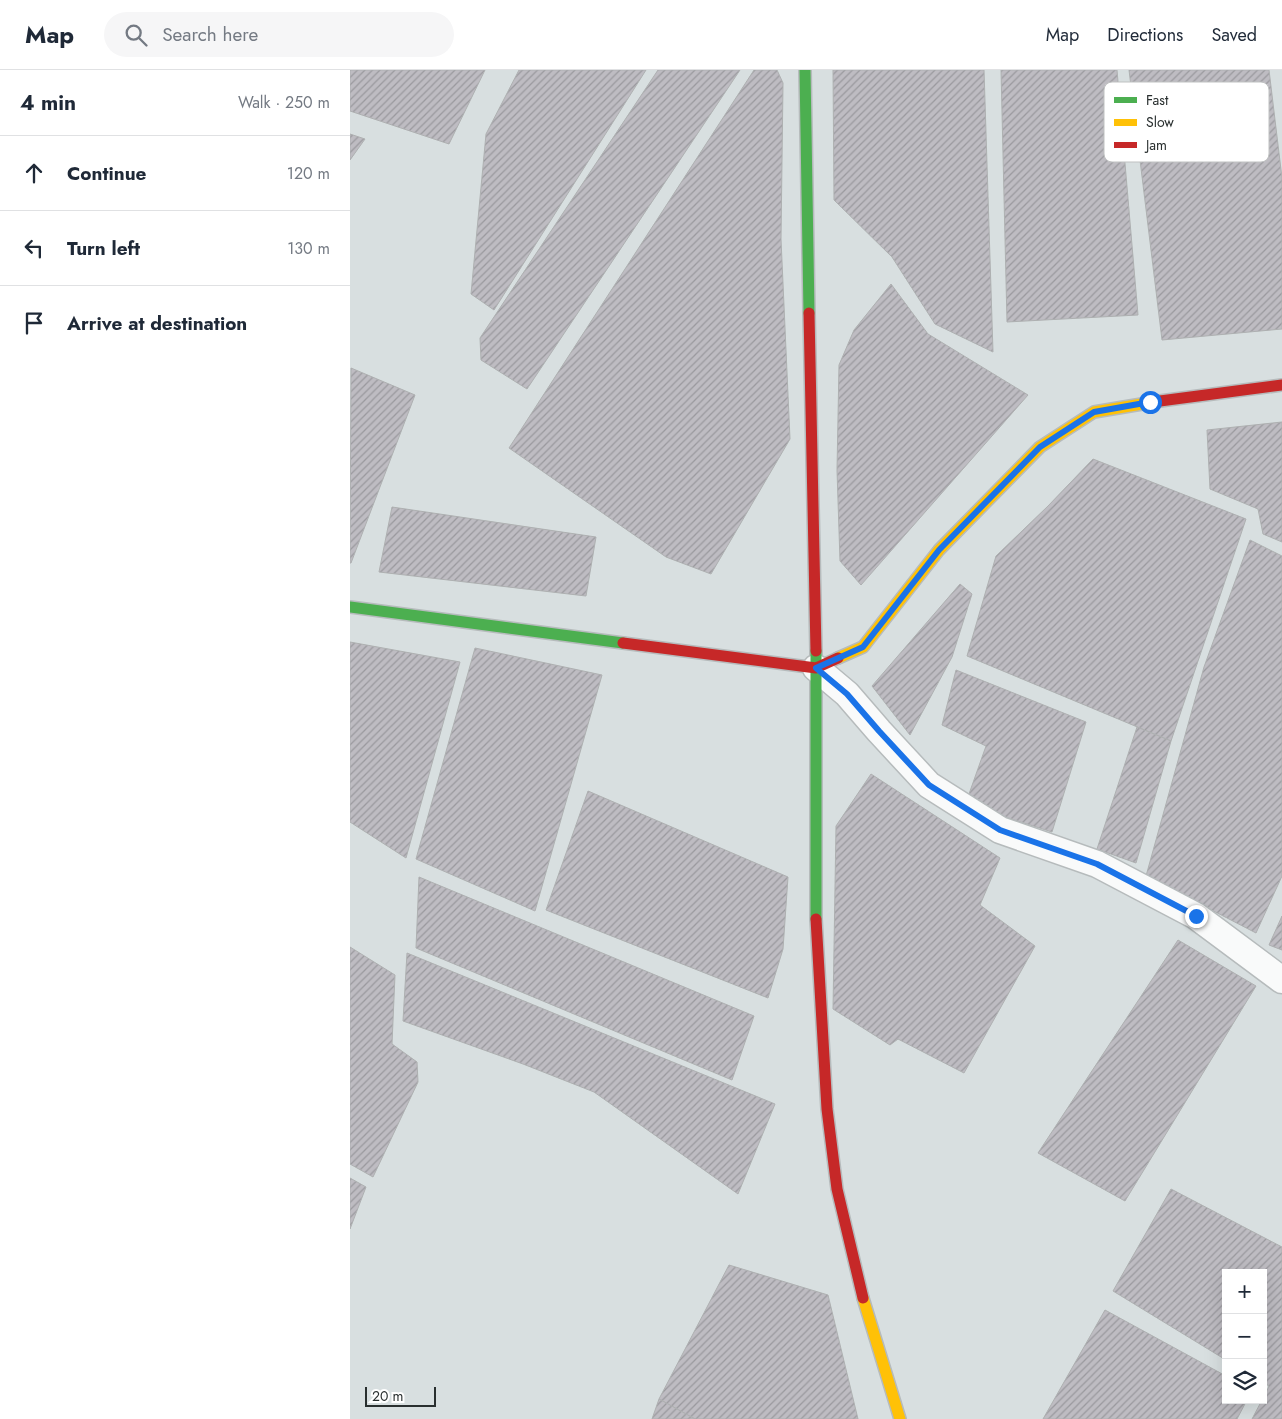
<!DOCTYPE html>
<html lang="en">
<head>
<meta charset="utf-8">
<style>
  :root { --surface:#fff; --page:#f6f6f7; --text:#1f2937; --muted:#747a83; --line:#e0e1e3 }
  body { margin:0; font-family:Jost,sans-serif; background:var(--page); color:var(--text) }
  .controls { position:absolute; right:15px; bottom:15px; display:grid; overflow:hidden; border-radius:0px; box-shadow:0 5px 20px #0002 }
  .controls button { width:45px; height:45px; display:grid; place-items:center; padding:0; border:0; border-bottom:1px solid var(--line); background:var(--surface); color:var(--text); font:25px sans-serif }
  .scale { position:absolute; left:15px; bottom:12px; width:71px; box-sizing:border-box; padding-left:5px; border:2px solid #292f2f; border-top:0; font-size:14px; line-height:18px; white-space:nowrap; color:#292f2f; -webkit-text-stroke:4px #fff; paint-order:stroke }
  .stop { position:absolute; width:15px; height:15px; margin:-11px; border:4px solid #1a73e8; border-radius:50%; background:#fff }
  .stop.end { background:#1a73e8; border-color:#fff; box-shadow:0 1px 5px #0008 }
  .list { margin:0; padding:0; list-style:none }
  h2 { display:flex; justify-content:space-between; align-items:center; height:65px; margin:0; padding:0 20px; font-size:21px }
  h2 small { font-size:16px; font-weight:400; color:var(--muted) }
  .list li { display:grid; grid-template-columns:32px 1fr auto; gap:15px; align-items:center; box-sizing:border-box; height:75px; padding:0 20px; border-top:1px solid var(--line) }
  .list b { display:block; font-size:19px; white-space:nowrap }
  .list em { font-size:16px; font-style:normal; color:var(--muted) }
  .icon { flex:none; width:28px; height:28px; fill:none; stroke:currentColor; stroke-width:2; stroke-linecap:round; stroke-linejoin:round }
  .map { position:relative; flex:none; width:932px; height:1349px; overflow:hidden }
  header { display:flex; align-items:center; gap:30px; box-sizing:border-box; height:70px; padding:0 25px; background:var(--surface); border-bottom:1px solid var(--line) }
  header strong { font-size:24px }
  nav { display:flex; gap:28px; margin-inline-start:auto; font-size:18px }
  .search { width:350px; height:45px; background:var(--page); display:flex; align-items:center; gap:12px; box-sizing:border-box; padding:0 18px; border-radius:28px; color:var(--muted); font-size:19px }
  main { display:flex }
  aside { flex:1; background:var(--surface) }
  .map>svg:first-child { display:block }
</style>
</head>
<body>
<header>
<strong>Map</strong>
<div class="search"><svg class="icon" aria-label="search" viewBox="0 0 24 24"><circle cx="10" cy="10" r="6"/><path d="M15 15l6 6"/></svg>Search here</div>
<nav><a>Map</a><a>Directions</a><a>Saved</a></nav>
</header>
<main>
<aside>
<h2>4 min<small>Walk · 250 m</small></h2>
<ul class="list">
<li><svg class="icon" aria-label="ahead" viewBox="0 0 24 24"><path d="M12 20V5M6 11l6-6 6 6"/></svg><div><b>Continue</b></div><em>120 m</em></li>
<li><svg class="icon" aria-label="left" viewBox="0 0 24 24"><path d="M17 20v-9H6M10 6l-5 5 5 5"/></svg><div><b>Turn left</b></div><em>130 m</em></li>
<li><svg class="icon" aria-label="arrive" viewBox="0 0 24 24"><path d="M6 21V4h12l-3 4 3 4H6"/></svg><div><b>Arrive at destination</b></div></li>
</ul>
</aside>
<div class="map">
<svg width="932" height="1349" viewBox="0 0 932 1349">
  <defs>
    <pattern id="building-hatch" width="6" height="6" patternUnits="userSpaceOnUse" patternTransform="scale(1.25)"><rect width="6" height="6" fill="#bebcc2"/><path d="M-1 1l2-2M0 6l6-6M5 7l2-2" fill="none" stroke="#9a999e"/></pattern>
  </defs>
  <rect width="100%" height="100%" fill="#d8dfe0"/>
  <g fill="url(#building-hatch)" stroke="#aeb0b1">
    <path d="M0 0H135L99 74 0 41Z"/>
    <path d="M169 0H296L144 240 121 224 136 64Z"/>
    <path d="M308 0H390L177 319 131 290 130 268Z"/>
    <path d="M404 0H427L433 13 431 169 440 369 361 504 316 487 159 378Z"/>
    <path d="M483 0H634L643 282 585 254 542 187 484 130Z"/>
    <path d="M651 0H767L788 245 657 252Z"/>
    <path d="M779 0H919L932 108V259L812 270Z"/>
    <path d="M0 64 15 69 0 90Z"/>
    <path d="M541 214 578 264 678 325 511 515 490 491 487 400 489 295 504 260Z"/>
    <path d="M1 298 65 325 1 493H0Z"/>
    <path d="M932 352V472L913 464 908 439 860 419 857 360Z"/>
    <path d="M743 389 896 449 821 671 617 586 646 486 698 436Z"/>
    <path d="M42 437 246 467 236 526 29 502Z"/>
    <path d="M900 470 932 486V806L906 863 796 806 854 597Z"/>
    <path d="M610 514 622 524 602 587 560 665 522 616Z"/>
    <path d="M0 572 110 592 56 788 0 752Z"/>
    <path d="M125 578 252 605 185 841 66 789Z"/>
    <path d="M606 600 736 652 702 762 652 746 619 724 636 676 592 655Z"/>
    <path d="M787 657 821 671 786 793 747 779Z"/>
    <path d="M521 704 650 788 630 835 685 876 614 1003 548 969 540 975 483 939 486 756Z"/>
    <path d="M238 721 438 807 433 879 418 928 196 840Z"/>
    <path d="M69 807 404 946 382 1010 66 878Z"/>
    <path d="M932 846V880L919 875Z"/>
    <path d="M828 870 906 916 775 1131 688 1083Z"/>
    <path d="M0 877 45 905 42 974 67 992 68 1012 23 1107 0 1094Z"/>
    <path d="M57 883 425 1034 388 1124 244 1022 173 994 53 951Z"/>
    <path d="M0 1108 16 1117 0 1159Z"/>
    <path d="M821 1119 932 1177V1349H902L912 1330H913L919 1316 913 1312V1203H876V1290L763 1221Z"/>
    <path d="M379 1195 478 1225 508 1349H345L309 1329Z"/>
    <path d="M755 1240 876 1306V1330H897L887 1349H693Z"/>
    <path d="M309 1329 345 1349H302Z"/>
  </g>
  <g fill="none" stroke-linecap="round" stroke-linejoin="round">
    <g stroke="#b6bbbc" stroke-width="29">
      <path id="street" d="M466 598 497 624 529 661 579 715 650 760 747 794 846 846 932 910"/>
    </g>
    <g stroke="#b6bbbc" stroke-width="14">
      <g id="fast">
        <path d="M455 0 459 243"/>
        <path d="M0 537 273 573"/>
        <path d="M466 581V849"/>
      </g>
    </g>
    <g stroke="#b6bbbc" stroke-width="14">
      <g id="slow">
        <path d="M488 588 513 577 589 480 690 377 744 342 810 331"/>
        <path d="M513 1228 550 1349"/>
      </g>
    </g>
    <g stroke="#b6bbbc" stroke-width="14">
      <g id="jam">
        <path d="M459 243 466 581"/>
        <path d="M810 331 932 315"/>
        <path d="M273 573 466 598 488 588"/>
        <path d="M466 849 477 1039 487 1119 513 1228"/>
      </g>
    </g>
    <use href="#street" stroke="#f9fafa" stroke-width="26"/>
    <use href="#fast" stroke="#4caf50" stroke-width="11"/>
    <use href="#slow" stroke="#ffc107" stroke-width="11"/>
    <use href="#jam" stroke="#c62828" stroke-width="11"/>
  </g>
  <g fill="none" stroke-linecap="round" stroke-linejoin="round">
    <path stroke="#1a73e8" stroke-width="6" d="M800 332 744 342 690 377 589 480 513 577 466 598 497 624 529 661 579 715 650 760 747 794 846 846"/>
  </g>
  <rect x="754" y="12" width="165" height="80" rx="8" fill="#fff" stroke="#bfc1c1" stroke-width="1"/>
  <rect x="764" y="27" width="23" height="6" fill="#4caf50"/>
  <rect x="764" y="49" width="23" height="7" fill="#ffc107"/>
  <rect x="764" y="72" width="23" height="6" fill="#c62828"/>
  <g font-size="14" fill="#292f2f">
    <text x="796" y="35">Fast</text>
    <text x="796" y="57">Slow</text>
    <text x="796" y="80">Jam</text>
  </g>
</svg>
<div class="controls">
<button>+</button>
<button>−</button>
<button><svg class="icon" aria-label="layers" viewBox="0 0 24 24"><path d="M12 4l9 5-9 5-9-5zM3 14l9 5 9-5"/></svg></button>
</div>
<div class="scale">20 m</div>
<div class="stop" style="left:800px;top:332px"></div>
<div class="stop end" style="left:846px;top:846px"></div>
</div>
</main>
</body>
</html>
